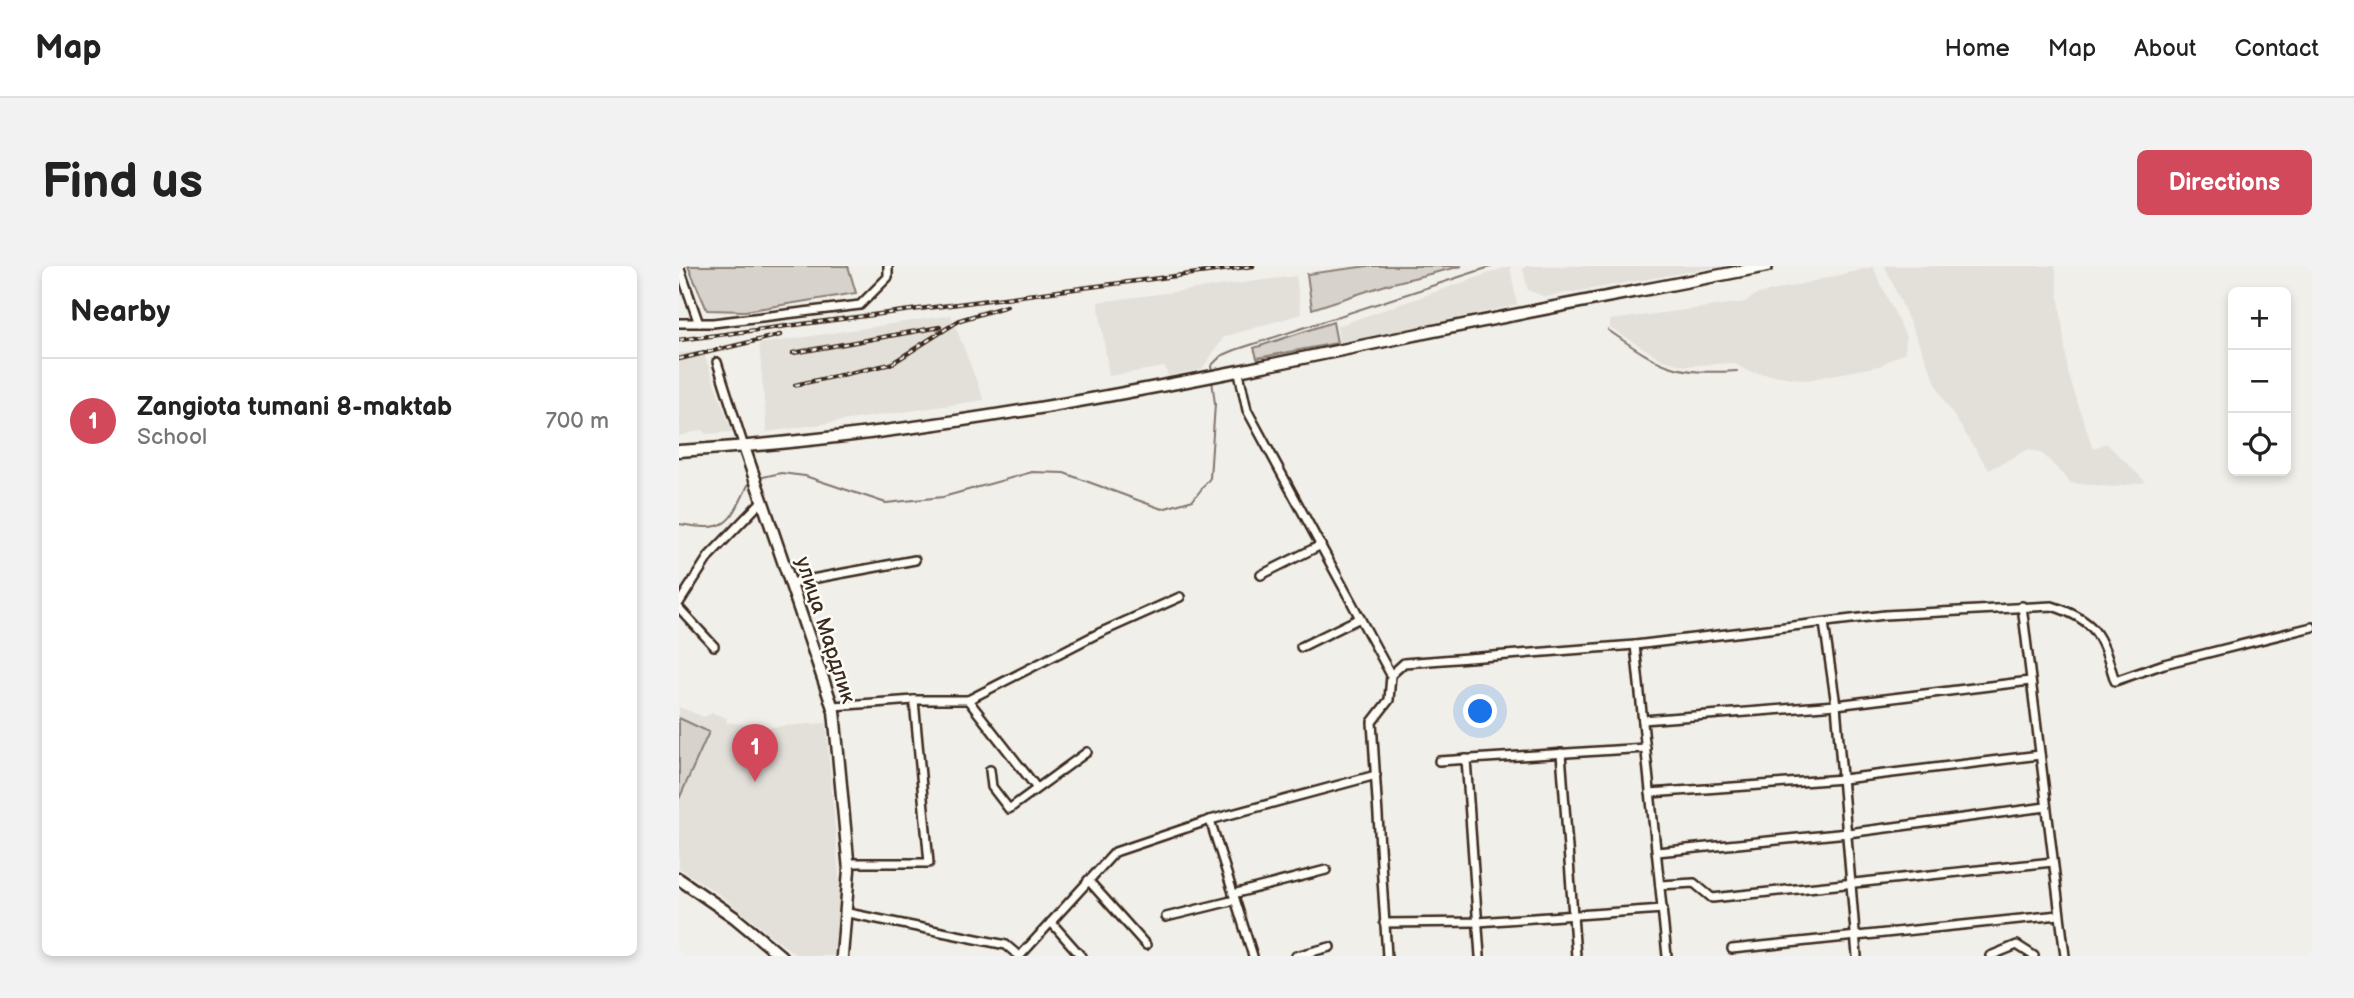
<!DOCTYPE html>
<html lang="en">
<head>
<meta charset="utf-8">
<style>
  :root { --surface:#fff; --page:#f2f2f2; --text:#222; --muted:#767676; --line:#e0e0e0; --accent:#d1495b }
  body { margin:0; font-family:"Balsamiq Sans",sans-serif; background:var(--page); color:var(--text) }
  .controls { position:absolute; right:21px; top:21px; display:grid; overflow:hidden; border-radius:10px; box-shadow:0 4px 10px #0003 }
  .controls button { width:63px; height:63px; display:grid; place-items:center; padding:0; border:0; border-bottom:2px solid var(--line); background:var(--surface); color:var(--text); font:35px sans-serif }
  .you { position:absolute; left:802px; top:446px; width:24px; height:24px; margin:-18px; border:5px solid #fff; border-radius:50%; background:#1a73e8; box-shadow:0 0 0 10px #1a73e833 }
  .badge { display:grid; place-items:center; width:46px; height:46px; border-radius:50%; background:var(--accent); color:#fff; font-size:23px; font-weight:700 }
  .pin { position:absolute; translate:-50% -58px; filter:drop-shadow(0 2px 4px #0008) }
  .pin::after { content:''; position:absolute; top:37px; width:24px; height:21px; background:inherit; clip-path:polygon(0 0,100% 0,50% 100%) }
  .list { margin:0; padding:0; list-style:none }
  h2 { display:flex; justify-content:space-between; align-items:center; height:91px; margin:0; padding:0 28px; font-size:30px }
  h2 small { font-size:23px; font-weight:400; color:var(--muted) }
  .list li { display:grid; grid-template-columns:46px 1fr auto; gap:21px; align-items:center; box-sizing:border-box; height:126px; padding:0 28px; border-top:2px solid var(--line) }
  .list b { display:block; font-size:26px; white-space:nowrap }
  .list p { margin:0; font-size:23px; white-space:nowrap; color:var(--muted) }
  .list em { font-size:23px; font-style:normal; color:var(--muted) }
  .icon { flex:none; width:38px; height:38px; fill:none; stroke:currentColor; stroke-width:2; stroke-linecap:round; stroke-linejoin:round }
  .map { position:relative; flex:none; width:1633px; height:690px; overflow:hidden; border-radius:10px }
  header { display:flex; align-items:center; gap:42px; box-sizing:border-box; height:98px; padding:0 35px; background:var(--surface); border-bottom:2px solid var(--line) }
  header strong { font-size:33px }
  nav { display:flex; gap:38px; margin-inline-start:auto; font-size:24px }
  .intro { display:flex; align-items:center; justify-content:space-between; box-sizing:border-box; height:168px; padding:0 42px }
  h1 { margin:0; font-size:49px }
  .button { padding:18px 32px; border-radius:10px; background:var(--accent); color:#fff; font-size:24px; font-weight:700 }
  main { display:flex; gap:42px; padding:0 42px }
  aside { flex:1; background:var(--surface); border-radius:10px; box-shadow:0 4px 10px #0003 }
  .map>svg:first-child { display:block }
</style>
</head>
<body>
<header>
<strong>Map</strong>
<nav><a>Home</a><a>Map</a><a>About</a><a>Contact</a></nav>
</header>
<div class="intro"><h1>Find us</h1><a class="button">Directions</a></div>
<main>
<aside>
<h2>Nearby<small></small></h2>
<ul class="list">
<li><span class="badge">1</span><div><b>Zangiota tumani 8-maktab</b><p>School</p></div><em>700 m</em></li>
</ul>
</aside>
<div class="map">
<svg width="1633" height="690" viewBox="0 0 1633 690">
  <rect width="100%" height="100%" fill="#f1efea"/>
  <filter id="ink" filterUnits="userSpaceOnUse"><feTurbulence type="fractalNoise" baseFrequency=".0143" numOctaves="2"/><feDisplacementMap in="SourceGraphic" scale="14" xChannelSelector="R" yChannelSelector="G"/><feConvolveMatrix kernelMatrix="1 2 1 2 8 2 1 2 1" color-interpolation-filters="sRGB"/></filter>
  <g filter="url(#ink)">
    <g fill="#e3e0da">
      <path d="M831 0 838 39 660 77 658 60Z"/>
      <path d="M847 0H1043L866 31 849 24 844 3Z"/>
      <path d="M1206 0H1376L1389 107 1414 183 1427 177 1467 216 1435 221 1392 217 1364 188 1350 183 1310 204 1264 133Z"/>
      <path d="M1194 1 1227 71 1226 86 1200 100 1128 114 1071 106 1054 97 1007 100 984 94 931 62V54L1066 36 1076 29Z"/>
      <path d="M617 10 622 48 545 71 523 103 489 110 486 101 430 110 419 36Z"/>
      <path d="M272 49 305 134 88 166 80 78Z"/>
      <path d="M24 85 53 166 27 168 23 164 0 170V87Z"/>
      <path d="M0 441 25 451 33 447 48 452 47 456 89 461 147 457 163 643 157 690H118L41 629 0 602Z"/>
    </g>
    <g fill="#d7d2cc" stroke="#897e75" stroke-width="2">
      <path d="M9 0H169L177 27 66 45 28 44Z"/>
      <path d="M689 0H783L710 18 633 43 628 8Z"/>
      <path d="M654 56 658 77 578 92 575 82Z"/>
      <path d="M0 452 30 466 0 533Z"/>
    </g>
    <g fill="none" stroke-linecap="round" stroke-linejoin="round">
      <g stroke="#80746b" stroke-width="2">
        <path d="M929 64C981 100 993 109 1058 105"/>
        <path d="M533 105 532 100 542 90 556 84 814 0"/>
        <path d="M84 211 102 207 126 210 207 237 264 231 353 206 385 207 483 243 514 234 531 212 536 138 533 114"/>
        <path d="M0 258C47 266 50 260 69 219"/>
      </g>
      <g stroke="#3b2a1e" stroke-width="12">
        <g id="street">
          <path d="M0 0 19 55"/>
          <path d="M0 57H34L181 39 209 11V0"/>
          <path d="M38 96 65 181"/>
          <path d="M560 107 568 144 712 409"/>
          <path d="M582 309 642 279"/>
          <path d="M111 317 236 294"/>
          <path d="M0 337 30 290 83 235"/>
          <path d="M1343 340 1386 690"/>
          <path d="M0 342 35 380"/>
          <path d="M1145 357 1157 439 1178 690"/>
          <path d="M956 379 988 690"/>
          <path d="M622 381 681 352"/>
          <path d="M289 434 357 521"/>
          <path d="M154 440 235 434H289L418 368 501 331"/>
          <path d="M964 454 1157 439 1351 415"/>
          <path d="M882 487 897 690"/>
          <path d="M787 493 801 690"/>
          <path d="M760 495 967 482"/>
          <path d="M311 504 313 521 330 543 408 486"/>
          <path d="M971 527 1164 513 1361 489"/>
          <path d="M531 554 574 690"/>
          <path d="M978 586 1169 567 1367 541"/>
          <path d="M170 597H250L235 434"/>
          <path d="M409 614 467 679"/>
          <path d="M981 619 1015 617 1033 632 1374 596"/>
          <path d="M554 628 647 604"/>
          <path d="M169 647 327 679 340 690"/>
          <path d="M487 651 556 634"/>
          <path d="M372 656 402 690"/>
          <path d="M705 657 799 656 984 643"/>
          <path d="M1053 683 1380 649"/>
          <path d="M341 690 436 586 531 554 697 509"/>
          <path d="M617 690 651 681"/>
          <path d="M708 690 693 456 710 434 712 409 725 397 956 379 1206 349 1373 340C1420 355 1422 371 1436 415L1485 398 1633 361"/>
          <path d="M1311 690 1338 679 1355 690"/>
        </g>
      </g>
      <g stroke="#3b2a1e" stroke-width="15">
        <g id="secondary">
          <path d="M65 181 155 445 170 604 163 690"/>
          <path d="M0 185C250 170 495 119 740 68 856 44 972 23 1088 0"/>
          <path d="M0 613 55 651 102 690"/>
        </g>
      </g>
      <use href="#street" stroke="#fdfcf7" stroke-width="7"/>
      <use href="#secondary" stroke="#fdfcf7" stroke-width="10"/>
      <g stroke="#3b2a1e" stroke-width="4.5">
        <g id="rail">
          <path d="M0 74 574 0"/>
          <path d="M114 87 261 61"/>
          <path d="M0 93 101 69"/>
          <path d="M116 119 212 98 281 54 328 40"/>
        </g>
      </g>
      <use href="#rail" stroke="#fdfcf7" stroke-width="2" stroke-dasharray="5" stroke-linecap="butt"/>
    </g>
  </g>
  <g text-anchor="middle" stroke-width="5" stroke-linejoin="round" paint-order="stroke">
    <g font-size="21" fill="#3b2a1e" stroke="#fdfcf7">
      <text transform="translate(147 364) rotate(72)" y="7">улица Мардлик</text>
    </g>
  </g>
</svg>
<div class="controls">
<button>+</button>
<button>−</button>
<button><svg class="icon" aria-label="locate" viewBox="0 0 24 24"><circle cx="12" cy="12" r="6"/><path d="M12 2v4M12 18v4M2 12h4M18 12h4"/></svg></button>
</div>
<div class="you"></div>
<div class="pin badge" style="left:76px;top:516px">1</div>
</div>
</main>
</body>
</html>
